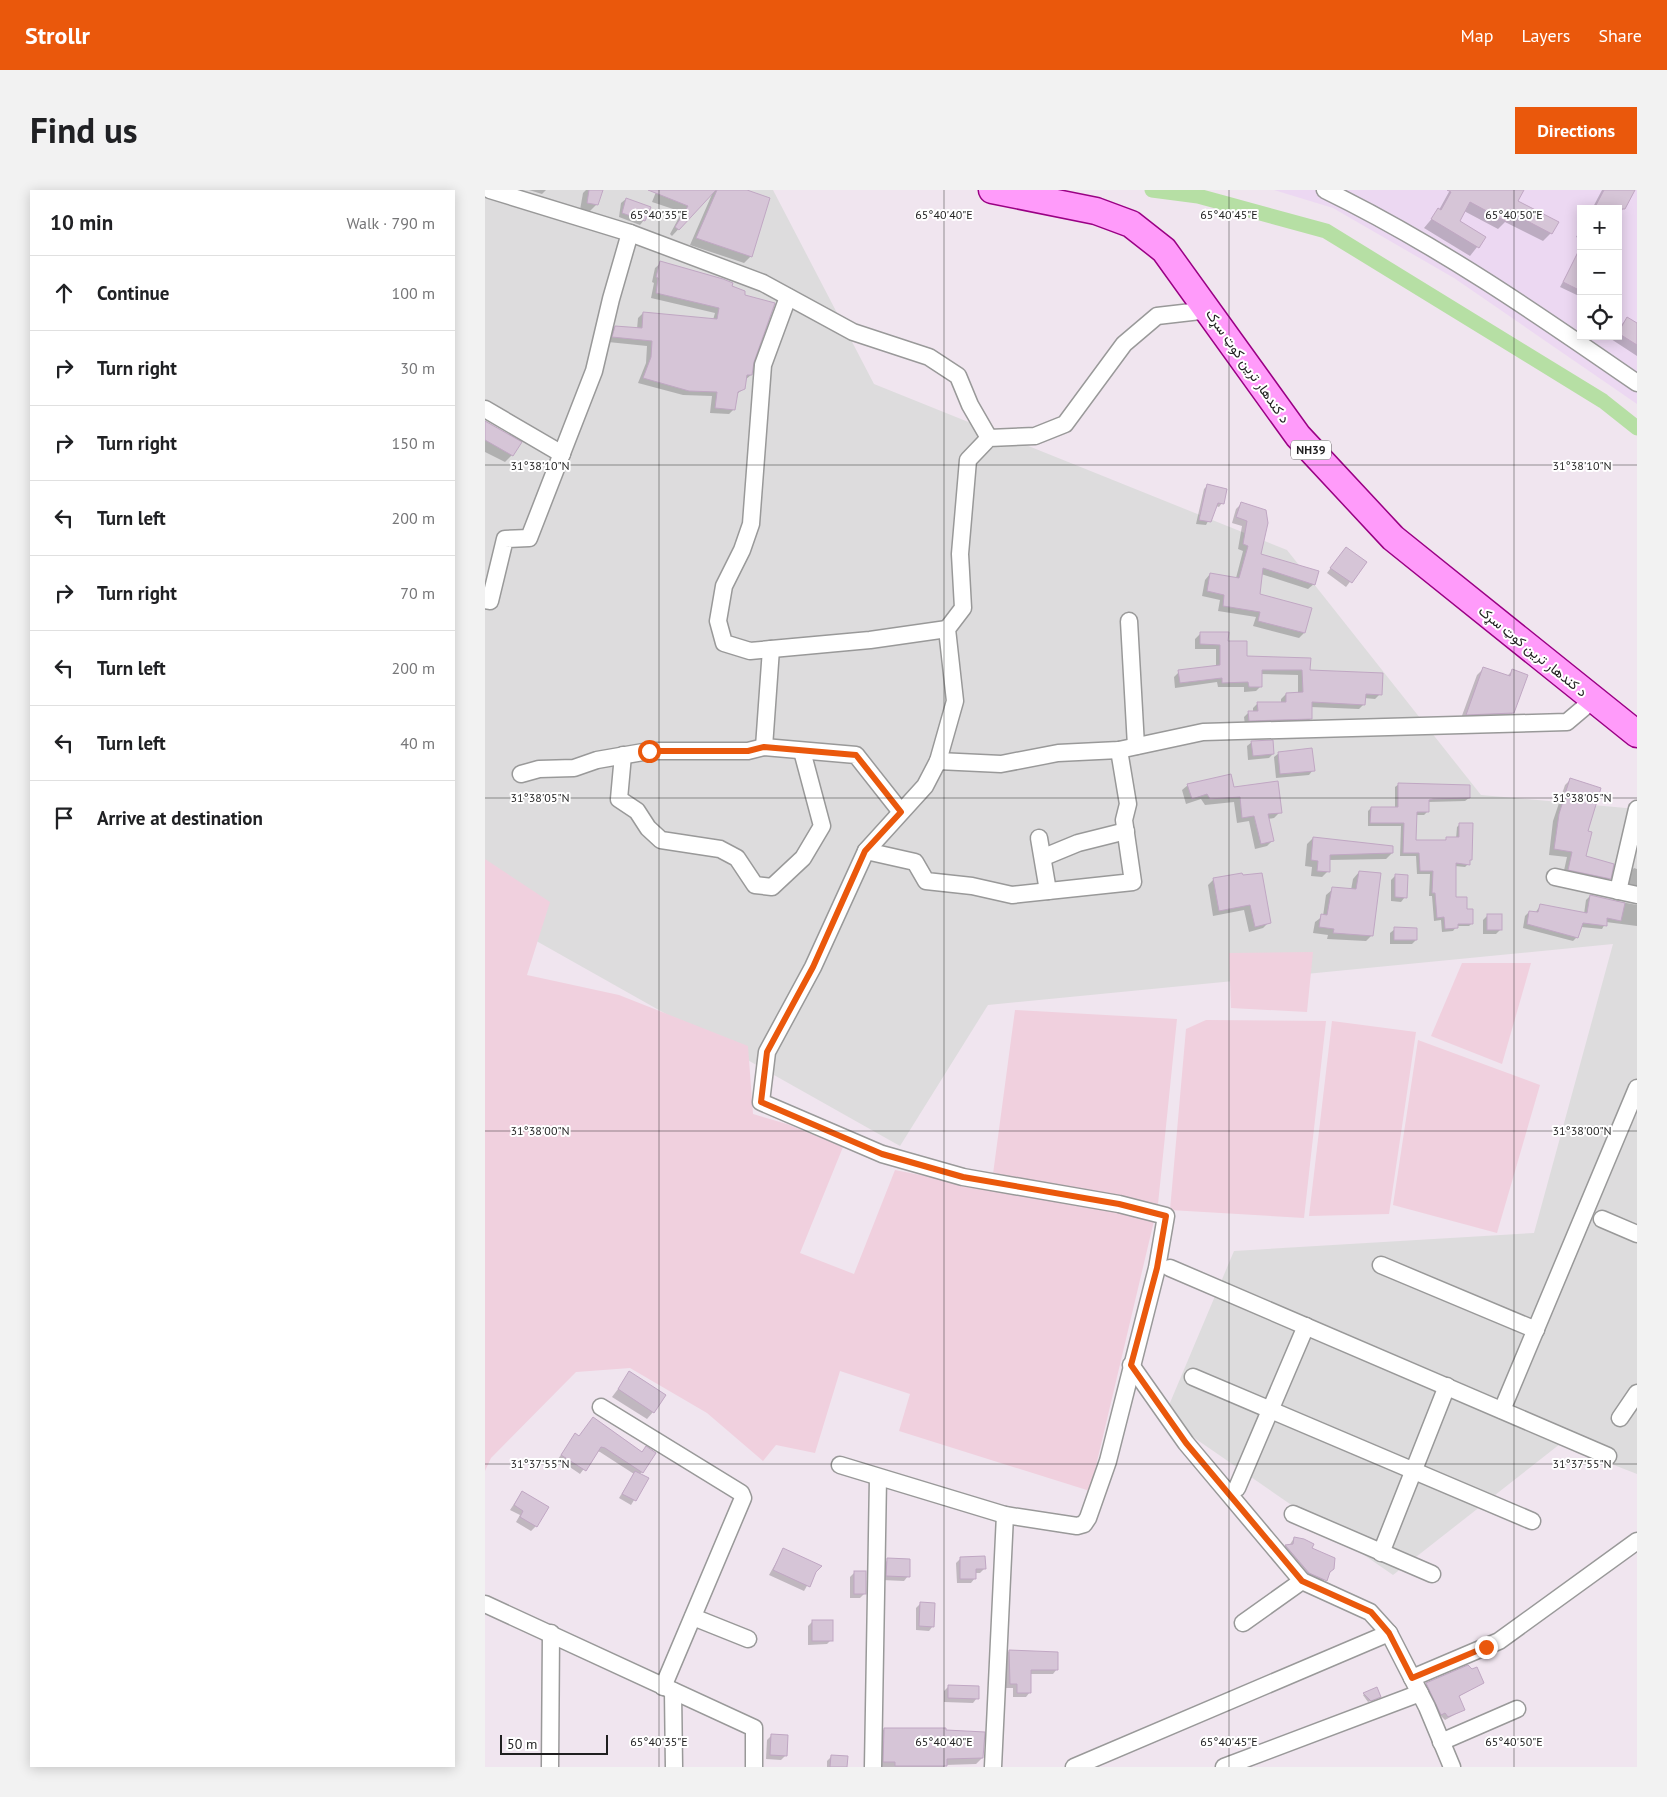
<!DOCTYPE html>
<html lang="en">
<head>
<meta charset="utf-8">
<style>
  :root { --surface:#fff; --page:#f2f2f2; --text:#202124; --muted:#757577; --line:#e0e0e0; --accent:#ea580c }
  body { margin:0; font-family:"PT Sans",Vazirmatn,sans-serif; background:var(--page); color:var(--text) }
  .controls { position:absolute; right:15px; top:15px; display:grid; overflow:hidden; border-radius:0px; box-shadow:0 2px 12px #0003 }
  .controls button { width:45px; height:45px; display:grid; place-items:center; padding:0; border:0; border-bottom:1px solid var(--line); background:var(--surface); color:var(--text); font:25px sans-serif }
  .scale { position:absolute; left:15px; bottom:12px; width:108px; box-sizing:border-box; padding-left:5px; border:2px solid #1f1f1f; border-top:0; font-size:14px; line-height:18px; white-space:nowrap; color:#1f1f1f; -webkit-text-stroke:4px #fff; paint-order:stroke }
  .stop { position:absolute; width:15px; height:15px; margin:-11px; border:4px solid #ea580c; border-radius:50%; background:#fff }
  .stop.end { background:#ea580c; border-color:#fff; box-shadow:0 1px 5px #0008 }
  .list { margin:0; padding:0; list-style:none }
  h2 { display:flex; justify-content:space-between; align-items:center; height:65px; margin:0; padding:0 20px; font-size:21px }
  h2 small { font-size:16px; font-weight:400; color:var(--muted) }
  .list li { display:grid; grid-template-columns:32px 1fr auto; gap:15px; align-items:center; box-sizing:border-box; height:75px; padding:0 20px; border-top:1px solid var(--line) }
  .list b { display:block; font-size:19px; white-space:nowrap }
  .list em { font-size:16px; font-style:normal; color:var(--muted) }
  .icon { flex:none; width:28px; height:28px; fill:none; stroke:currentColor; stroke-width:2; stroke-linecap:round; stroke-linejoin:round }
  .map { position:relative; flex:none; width:1152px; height:1577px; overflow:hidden; border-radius:0px }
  header { display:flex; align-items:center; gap:30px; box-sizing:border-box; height:70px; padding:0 25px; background:var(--accent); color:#fff }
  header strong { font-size:24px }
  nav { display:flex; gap:28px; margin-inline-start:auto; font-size:18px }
  .intro { display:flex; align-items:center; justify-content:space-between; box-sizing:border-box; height:120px; padding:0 30px }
  h1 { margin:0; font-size:35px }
  .button { padding:12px 22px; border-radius:0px; background:var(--accent); color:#fff; font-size:18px; font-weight:700 }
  main { display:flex; gap:30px; padding:0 30px }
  aside { flex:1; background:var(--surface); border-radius:0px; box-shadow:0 2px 12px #0003 }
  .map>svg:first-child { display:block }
</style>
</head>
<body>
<header>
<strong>Strollr</strong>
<nav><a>Map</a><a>Layers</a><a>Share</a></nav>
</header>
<div class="intro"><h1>Find us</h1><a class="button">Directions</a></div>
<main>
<aside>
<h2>10 min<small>Walk · 790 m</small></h2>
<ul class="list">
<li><svg class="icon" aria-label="ahead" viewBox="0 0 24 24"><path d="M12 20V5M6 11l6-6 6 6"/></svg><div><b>Continue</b></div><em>100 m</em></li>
<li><svg class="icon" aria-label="right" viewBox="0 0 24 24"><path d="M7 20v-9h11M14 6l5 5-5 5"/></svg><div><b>Turn right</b></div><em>30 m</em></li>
<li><svg class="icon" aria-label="right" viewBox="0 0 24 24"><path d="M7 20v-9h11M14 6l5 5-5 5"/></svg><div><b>Turn right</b></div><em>150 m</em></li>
<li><svg class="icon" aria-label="left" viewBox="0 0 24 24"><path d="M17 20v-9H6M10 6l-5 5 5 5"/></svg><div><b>Turn left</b></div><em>200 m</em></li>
<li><svg class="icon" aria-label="right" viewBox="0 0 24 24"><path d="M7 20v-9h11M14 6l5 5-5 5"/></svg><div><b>Turn right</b></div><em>70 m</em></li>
<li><svg class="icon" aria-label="left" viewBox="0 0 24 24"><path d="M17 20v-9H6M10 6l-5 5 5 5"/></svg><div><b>Turn left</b></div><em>200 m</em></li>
<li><svg class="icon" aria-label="left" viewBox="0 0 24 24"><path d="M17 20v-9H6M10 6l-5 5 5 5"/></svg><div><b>Turn left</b></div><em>40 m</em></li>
<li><svg class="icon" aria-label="arrive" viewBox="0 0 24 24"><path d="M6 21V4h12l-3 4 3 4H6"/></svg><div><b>Arrive at destination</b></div></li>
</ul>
</aside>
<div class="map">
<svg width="1152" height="1577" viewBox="0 0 1152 1577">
  <rect width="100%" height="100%" fill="#f0e5ef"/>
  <path fill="#dddcdd" d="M0 0H288L389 194 802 360 996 605 1152 619V1284L1075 1254 908 1385 679 1227 749 1061 1049 1043 1128 754 503 815 415 956 0 722Z"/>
  <path fill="#ecd8f2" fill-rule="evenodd" d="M789 0H1152V214L969 88 848 18ZM1096 19H1133V146H1096Z"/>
  <g fill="#f0d0de">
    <path d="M0 669 65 712 42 785 134 805 263 856 268 924 302 934 358 957 315 1063 369 1084 410 980 506 999 530 820 692 829 673 1014 605 1301 414 1241 425 1204 355 1181 330 1263 291 1255 278 1271 222 1223 145 1178 91 1182 6 1268 0 1281Z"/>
    <path d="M828 762 822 822 746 818 744 763Z"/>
    <path d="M977 773H1046L1017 874 946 846Z"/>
    <path d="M721 830 841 831 819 1028 685 1020 701 839Z"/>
    <path d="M847 831 931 842 904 1024 824 1026Z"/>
    <path d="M933 850 1055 895 1012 1043 908 1015Z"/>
  </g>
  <g fill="#0003">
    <path d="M44 0H61L57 4Z"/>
    <path d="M101 0H117L112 14 105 21 95 20 98 3Z"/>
    <path d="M164 0H258L266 66 259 73 205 55 228 2 187 46 185 44 197 22 167 12 171 2Z"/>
    <path d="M965 0H1030L1032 12 1066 43 1058 51 1020 32 1013 39 979 21 974 32 1000 47 985 66 939 38 954 20Z"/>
    <path d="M1117 0H1148L1133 28V19H1107Z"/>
    <path d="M141 9 159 30 155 35 134 27 136 13Z"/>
    <path d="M1096 39V49L1091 47Z"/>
    <path d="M1092 66 1096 68V107L1075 97Z"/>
    <path d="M176 73 246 97 267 171 266 185 260 190 259 198 251 205 249 219 244 224 225 223 227 206 198 205 153 193 161 173 162 156 123 152 125 143 130 137 152 139 153 128 158 123 228 130 230 123 166 108 169 93 167 92 170 78Z"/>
    <path d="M1142 128 1152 135V166L1126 149 1128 146H1133V139Z"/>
    <path d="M0 232 27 265 20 272 0 262Z"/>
    <path d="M722 296 737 313 734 317 731 316 721 335 711 334 719 299Z"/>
    <path d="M756 314 774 365 829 394 823 399 776 384 773 405 819 443 814 448 768 436 771 427 733 421 735 410 717 406 720 390 725 384 751 388 758 361 753 359 757 336 747 333 751 319Z"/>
    <path d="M861 358 880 372 861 397 842 383Z"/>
    <path d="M715 444 742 452 761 467 824 481 895 504 890 509 879 508V514L874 519 826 517V528L821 534 760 535 759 527 764 522H768V518L773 513H796V509L801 504H813V485L776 484V496L771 501 759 502V497H733L732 492 690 498 689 487 694 482 731 477V459H710V449Z"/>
    <path d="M999 478 1021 487 1028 480V523L1021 530 975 531 992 485Z"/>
    <path d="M767 552 788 564 784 568 763 570 762 556Z"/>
    <path d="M794 563 828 580 824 585 791 588 789 567Z"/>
    <path d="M1085 590 1101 642 1100 667 1124 688 1119 694 1078 685 1082 667 1064 665 1068 631 1080 595Z"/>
    <path d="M914 594 984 608 980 611 943 612 942 622 939 625H930L929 651 959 652 962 648 971 649 972 637 975 634 983 674 980 677 970 676 969 708 981 721 987 733 984 736H972L968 741 957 742 956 730 949 731 947 706H944L945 684H932L931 666H915L916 636H883V621L886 618H910V597Z"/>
    <path d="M703 595 748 599 795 622 789 628 783 629 788 650 782 656 770 659 764 631 752 633 749 612 720 615 716 609 701 614 697 600Z"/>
    <path d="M828 648 907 663 901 669 844 670 843 681 837 687 826 686 827 677 820 676 822 654Z"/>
    <path d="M1149 678 1152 679V701L1142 697 1145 682Z"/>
    <path d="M874 682 887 745 881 751 842 749 843 745 828 743 830 732 838 726 841 705 848 699 866 700 868 689Z"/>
    <path d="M756 684 784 732 778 738 764 742 759 720 728 726 723 695 729 689Z"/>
    <path d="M911 685 920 707 916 712 906 711V690Z"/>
    <path d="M1105 706 1152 715V736L1121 732 1117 739 1096 737 1092 747 1088 751 1038 738 1040 726 1044 722 1050 723 1056 715 1099 724 1101 710Z"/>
    <path d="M1003 725 1016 739 1011 744H998V730Z"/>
    <path d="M910 739 931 750 927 754H905V743Z"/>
    <path d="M145 1183 168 1222 162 1229 127 1207Z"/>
    <path d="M90 1245 156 1263 161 1258 157 1282 154 1285 162 1289 146 1315 134 1308 149 1284 115 1262 112 1261 95 1284 73 1269Z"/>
    <path d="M37 1302 51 1336 46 1341 31 1332 35 1325 25 1320Z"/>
    <path d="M809 1348 826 1359 844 1382 836 1395 820 1388 796 1360 800 1356H804Z"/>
    <path d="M298 1360 330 1382 319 1401 284 1385Z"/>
    <path d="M476 1368 499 1379 495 1383H490V1388L486 1393H472L471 1373Z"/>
    <path d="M402 1371 423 1386 419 1391 397 1390 398 1375Z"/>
    <path d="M370 1382 380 1403 375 1408H365V1387Z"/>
    <path d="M436 1413 448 1436 444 1441 431 1440V1418Z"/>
    <path d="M327 1432 346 1450 342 1454 323 1455V1436Z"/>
    <path d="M524 1461 572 1479 568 1484H545V1502L541 1507H528V1498H521L520 1465Z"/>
    <path d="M998 1492 973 1507 978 1520 960 1530 956 1526 952 1527 938 1497 942 1494Z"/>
    <path d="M464 1496 492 1508 488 1513 459 1512V1501Z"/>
    <path d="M879 1504 895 1507 883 1512 878 1505Z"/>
    <path d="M399 1539 460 1541 497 1568 491 1574 460 1575 459 1577H392L393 1546Z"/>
    <path d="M286 1546 301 1565 296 1570 281 1569 282 1550Z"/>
    <path d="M346 1567 361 1577H342V1571Z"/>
  </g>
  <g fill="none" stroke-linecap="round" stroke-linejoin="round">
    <path stroke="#b6dfa4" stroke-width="15" d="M667 0 713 6 841 41 1118 211 1152 238"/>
  </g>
  <g fill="#d6c5d7" stroke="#c0a7c3">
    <path d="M104 0H118L113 15 102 13Z"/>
    <path d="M163 0H231L194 40 190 37 203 16Z"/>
    <path d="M232 0H262L285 8 267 67 211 48Z"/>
    <path d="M962 0H1039L1033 11 1074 32 1067 44 1027 23 1022 32 985 12 975 31 1001 47 994 58 946 29 953 18 956 20 966 2Z"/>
    <path d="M1119 0H1150L1140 19H1109Z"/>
    <path d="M141 8 166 17 160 31 137 23Z"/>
    <path d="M1096 56V101L1078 92Z"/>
    <path d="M175 71 238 89 248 93 247 96 260 101V105L290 113 269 172 267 185H262L260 199 253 202 250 220 230 218 232 202 204 201 158 188 166 167 167 151 127 147 130 136 157 138 158 122 232 129 234 118 171 103 173 88 171 87Z"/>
    <path d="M1142 127 1152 133V155L1133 143Z"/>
    <path d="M0 231 37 252 28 266 0 250Z"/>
    <path d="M722 294 742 299 739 314 733 313 726 332 714 330Z"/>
    <path d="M756 312 781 320 783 333 776 364 834 381 830 395 778 378 775 404 827 418 820 443 773 431 775 422 738 416 739 405 722 401 725 383 754 388 763 356 758 354 762 331 751 327Z"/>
    <path d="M861 357 882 372 867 393 845 378Z"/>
    <path d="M715 442H744L743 451H762V466L826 468 825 480 898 483 897 505 881 504 880 515 827 512V529L764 531 763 521H773L772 512H801V503L818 502 817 480H777V497H764L763 492 737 493V488L695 493 693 480 735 475V455L715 454Z"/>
    <path d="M998 477 1025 486 1027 479 1043 485 1029 523 981 525Z"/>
    <path d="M788 550 789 564 768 566 766 551Z"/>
    <path d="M827 558 830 581 795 584 793 562Z"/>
    <path d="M746 584 749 597 793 591 797 623 783 624 789 651 776 654 769 626 757 628 755 607 725 609 722 604 707 609 702 594Z"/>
    <path d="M1085 588 1116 598 1103 641 1107 642 1101 666 1129 674 1126 689 1083 680 1087 662 1069 659 1074 624Z"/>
    <path d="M913 593 985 595V608L948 609 944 610V622H932L931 650H961V647H974V633H988L987 670H985V675L971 673V707H982V719H988V734H973V738L960 739 959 727 952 728 950 703H947L948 681H935L934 663H918L919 633H885L886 617H913Z"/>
    <path d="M828 647 908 656V663L845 665V682L832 681 833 671 826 670Z"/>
    <path d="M874 681 896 683 888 746 848 743 849 739 834 737 836 724 842 725 847 697 871 699Z"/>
    <path d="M757 683 758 685 777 683 786 733 770 737 765 715 734 721 728 688Z"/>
    <path d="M910 684 923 685 922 708 910 707Z"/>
    <path d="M1105 705 1140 713 1136 731 1122 728V736L1098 733 1093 748 1042 734 1044 721 1053 722 1055 714 1102 723Z"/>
    <rect x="1002" y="724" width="15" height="16"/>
    <path d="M909 737 932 738V750H909Z"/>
    <path d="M144 1181 181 1205 169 1223 133 1199Z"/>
    <path d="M108 1227 157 1262 161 1256 171 1263 158 1283 120 1258 116 1257 101 1281 76 1265 90 1243 94 1246Z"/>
    <path d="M150 1281 164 1288 151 1311 137 1304Z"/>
    <path d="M37 1301 64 1317 52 1337 35 1327 38 1321 29 1315Z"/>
    <path d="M809 1347 819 1349 829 1354 827 1358 850 1368 849 1379 845 1382 842 1391 824 1383 800 1355 808 1354Z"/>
    <path d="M298 1358 337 1376 331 1382 325 1397 288 1380Z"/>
    <path d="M500 1366 501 1379H491V1389H475V1367Z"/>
    <path d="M402 1368 425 1369V1387L401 1386Z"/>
    <rect x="369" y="1381" width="12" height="23"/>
    <path d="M435 1412 450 1413 449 1437 434 1436Z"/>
    <rect x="327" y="1430" width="21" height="21"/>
    <path d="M524 1460 573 1462V1480H546V1503H532V1494H525Z"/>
    <path d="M983 1475 987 1479 992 1477 999 1493 974 1506 980 1520 963 1527 960 1523 956 1525 941 1493Z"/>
    <path d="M463 1495 494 1496V1509L463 1508Z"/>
    <path d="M892 1497 896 1507 886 1511 878 1503Z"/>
    <path d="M399 1538H461V1540L500 1542 498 1568 462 1569V1576H410V1572H398Z"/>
    <path d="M286 1544 303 1545 302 1566 285 1565Z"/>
    <path d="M346 1565 363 1566 362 1577H345Z"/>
  </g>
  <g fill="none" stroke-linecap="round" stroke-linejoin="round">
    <g stroke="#999" stroke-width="19">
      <g id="minor">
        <path d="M5 0 145 43 278 93 368 142 444 167 473 186 485 215 504 248"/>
        <path d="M840 0C951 54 1051 123 1152 193"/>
        <path d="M303 107 278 175 266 334 257 360 239 396 233 431 239 453 265 461 385 450 462 439"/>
        <path d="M0 219 77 264"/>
        <path d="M0 410 5 411 20 349 44 348 109 181 126 109 145 43"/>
        <path d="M644 431 651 556"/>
        <path d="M279 557 286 459"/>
        <path d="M138 565 134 609 152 621 163 638 176 650 235 659 252 668 270 695 287 697 318 668 337 636 317 561"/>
        <path d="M453 571 516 574 573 563 634 560 718 542 1082 532 1108 510"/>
        <path d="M36 584 54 579 89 578 112 570 164 561H263L279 557 371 565 416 622"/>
        <path d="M554 648 563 701"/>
        <path d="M381 661 430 672 441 691 487 696 527 705 648 692 639 630 643 614 634 560"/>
        <path d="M559 667 593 653 641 641"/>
        <path d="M1070 687 1152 705"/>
        <path d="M1133 701 1152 619"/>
        <path d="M1117 1029 1152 1044"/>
        <path d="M896 1075 1051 1140"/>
        <path d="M685 1078 1123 1266"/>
        <path d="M646 1175 701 1253 817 1391 885 1422 904 1443 942 1517 967 1577"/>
        <path d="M708 1187 1047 1331"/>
        <path d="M116 1217 256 1303 258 1308 178 1497"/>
        <path d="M1017 1220 1152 898"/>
        <path d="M1135 1228 1152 1203"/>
        <path d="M355 1275 520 1325 592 1336 599 1334 603 1328 623 1271 672 1078 681 1026 634 1014 478 987 397 964 276 912 282 862 328 777 381 661 440 596 453 571 470 511 462 439 478 418 475 364 483 270 504 248 550 246 580 234 639 154 672 126 724 120"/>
        <path d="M752 1298 821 1136"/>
        <path d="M808 1324 947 1384"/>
        <path d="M896 1363 962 1196"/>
        <path d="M0 1414 269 1538V1577"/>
        <path d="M208 1427 263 1449"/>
        <path d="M758 1433 817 1391"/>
        <path d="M927 1488 1014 1451 1152 1351"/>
        <path d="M188 1501 189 1577"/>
        <path d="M956 1552 1032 1519"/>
        <path d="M65 1577 66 1443"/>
        <path d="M388 1577 393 1288"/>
        <path d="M508 1577 520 1325"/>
        <path d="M589 1577 904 1443"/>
        <path d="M739 1577 935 1503"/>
      </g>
    </g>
    <g stroke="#9a0084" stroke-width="29">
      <path id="primary" d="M507 0 611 21 646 34 679 60 813 246 908 348 1152 544"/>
    </g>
    <use href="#minor" stroke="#fff" stroke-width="16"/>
    <use href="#primary" stroke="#ff9bfa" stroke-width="26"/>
  </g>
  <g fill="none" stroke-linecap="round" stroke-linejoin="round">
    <path stroke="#ea580c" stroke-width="6" d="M164 561H263L279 557 371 565 416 622 380 661 328 777 282 862 276 912 397 964 478 987 634 1014 681 1026 672 1078 646 1175 701 1253 817 1391 886 1422 904 1443 927 1488 1001 1457"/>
  </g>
  <path fill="none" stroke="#1f1f1f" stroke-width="1" stroke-opacity="0.45" d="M174 0V1577M459 0V1577M744 0V1577M1029 0V1577M0 275H1152M0 608H1152M0 941H1152M0 1274H1152"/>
  <g text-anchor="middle" stroke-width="4" stroke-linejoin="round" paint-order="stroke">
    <rect fill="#fff" stroke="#626262" stroke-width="1" x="806" y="250.5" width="40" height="19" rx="4"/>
    <g font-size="12" font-weight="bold" fill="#1f1f1f">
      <text x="826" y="264">NH39</text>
    </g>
    <g font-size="14" fill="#1f1f1f" stroke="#fff">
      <text transform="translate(763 176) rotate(55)" y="5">د کندهار ترين کوټ سړک</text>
      <text transform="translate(1048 461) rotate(39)" y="5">د کندهار ترين کوټ سړک</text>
    </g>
  </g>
  <g font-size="12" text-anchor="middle" fill="#1f1f1f" stroke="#fff" stroke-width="4" stroke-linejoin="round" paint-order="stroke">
    <text x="174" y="29">65°40'35"E</text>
    <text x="459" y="29">65°40'40"E</text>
    <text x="744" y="29">65°40'45"E</text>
    <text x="1029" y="29">65°40'50"E</text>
    <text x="55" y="280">31°38'10"N</text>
    <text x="1097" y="280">31°38'10"N</text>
    <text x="55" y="612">31°38'05"N</text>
    <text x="1097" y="612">31°38'05"N</text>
    <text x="55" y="945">31°38'00"N</text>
    <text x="1097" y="945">31°38'00"N</text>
    <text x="55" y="1278">31°37'55"N</text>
    <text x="1097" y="1278">31°37'55"N</text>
    <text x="174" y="1556">65°40'35"E</text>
    <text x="459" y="1556">65°40'40"E</text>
    <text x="744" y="1556">65°40'45"E</text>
    <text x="1029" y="1556">65°40'50"E</text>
  </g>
</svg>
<div class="controls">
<button>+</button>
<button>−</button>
<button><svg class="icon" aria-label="locate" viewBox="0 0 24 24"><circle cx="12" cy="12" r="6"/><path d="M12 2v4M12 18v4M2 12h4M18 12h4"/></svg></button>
</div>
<div class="scale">50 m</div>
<div class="stop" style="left:164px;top:561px"></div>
<div class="stop end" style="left:1001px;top:1457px"></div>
</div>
</main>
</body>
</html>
